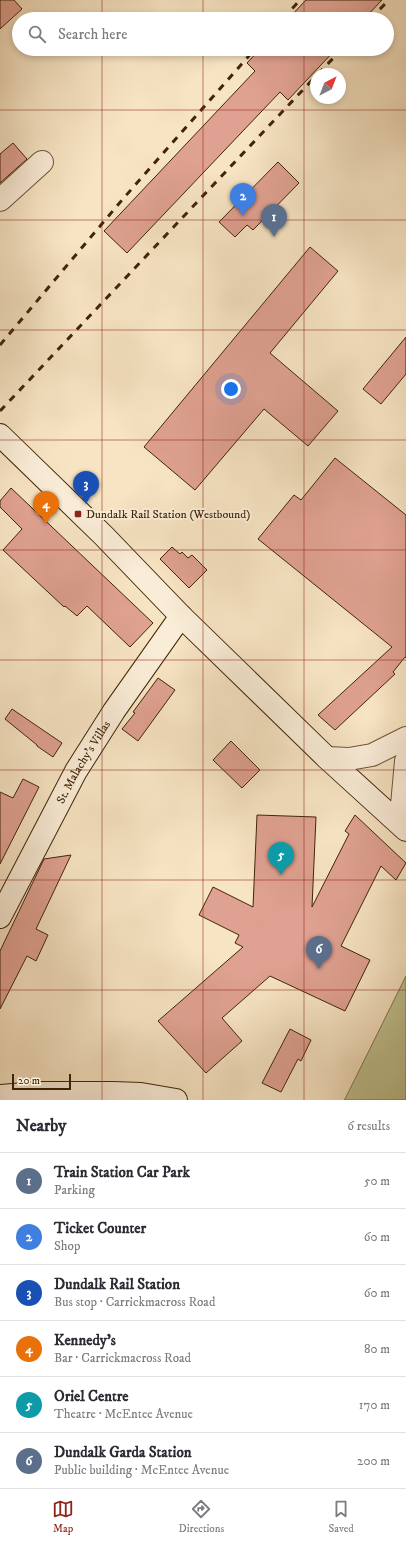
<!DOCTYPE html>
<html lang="en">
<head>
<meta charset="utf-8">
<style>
  :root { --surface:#fff; --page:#f7f7f7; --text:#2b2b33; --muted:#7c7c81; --line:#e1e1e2; --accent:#8f2418 }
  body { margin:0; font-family:"IM FELL DW Pica",serif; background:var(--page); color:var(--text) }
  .compass { position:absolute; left:310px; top:68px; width:36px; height:36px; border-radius:50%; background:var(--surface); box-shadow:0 2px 6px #0003; rotate:42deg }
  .scale { position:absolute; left:12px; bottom:10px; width:59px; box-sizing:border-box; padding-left:4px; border:2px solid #412408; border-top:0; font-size:11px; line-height:14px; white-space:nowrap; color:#412408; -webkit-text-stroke:3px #faedd8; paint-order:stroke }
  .you { position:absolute; left:231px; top:389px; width:14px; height:14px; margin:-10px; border:3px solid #fff; border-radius:50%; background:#1a73e8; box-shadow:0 0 0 6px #1a73e833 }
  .badge { display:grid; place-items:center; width:26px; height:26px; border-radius:50%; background:var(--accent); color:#fff; font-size:13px; font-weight:700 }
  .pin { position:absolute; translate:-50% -33px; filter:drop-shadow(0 1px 2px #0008) }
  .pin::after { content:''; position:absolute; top:21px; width:14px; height:12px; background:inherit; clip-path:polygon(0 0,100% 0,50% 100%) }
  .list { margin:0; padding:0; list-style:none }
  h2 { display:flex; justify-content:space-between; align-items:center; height:52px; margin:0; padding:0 16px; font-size:17px }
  h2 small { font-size:13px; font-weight:400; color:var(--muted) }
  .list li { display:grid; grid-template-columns:26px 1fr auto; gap:12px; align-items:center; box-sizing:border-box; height:56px; padding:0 16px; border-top:1px solid var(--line) }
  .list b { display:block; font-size:15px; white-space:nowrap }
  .list p { margin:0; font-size:13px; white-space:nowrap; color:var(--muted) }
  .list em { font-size:13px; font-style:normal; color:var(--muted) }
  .icon { flex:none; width:22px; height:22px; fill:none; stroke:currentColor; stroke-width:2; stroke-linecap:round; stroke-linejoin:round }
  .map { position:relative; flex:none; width:406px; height:1100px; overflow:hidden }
  .search { position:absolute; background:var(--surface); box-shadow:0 2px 6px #0003; left:12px; right:12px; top:12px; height:44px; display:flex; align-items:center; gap:10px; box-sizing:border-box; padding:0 14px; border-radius:22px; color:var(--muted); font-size:15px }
  .sheet { height:388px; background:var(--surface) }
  nav { display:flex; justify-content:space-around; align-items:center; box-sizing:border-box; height:56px; border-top:1px solid var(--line); background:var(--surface); font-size:11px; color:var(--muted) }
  nav a { display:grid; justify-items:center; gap:2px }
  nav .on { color:var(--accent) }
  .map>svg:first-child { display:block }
</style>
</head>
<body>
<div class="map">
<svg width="406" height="1100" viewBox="0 0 406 1100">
  <rect width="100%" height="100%" fill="#f7e4c3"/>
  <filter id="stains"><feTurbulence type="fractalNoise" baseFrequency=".005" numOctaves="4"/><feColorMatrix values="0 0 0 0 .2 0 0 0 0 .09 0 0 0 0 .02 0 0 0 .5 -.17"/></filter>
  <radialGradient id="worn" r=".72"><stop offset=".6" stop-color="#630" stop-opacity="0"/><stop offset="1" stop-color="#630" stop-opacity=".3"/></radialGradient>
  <path fill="#c1c391" stroke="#81744c" d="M406 976V1100H344L345 1099Z"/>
  <g fill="#dfa191" stroke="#412408">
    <path d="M0 0H14L22 9 0 29Z"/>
    <path d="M306 0H382L364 19H288Z"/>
    <path d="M260 49H336L288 100 280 92 127 253 104 231 255 71 247 63Z"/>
    <path d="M13 143 27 159 0 183V154Z"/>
    <path d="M278 162 299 183 253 230 247 225 235 237 219 222Z"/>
    <path d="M310 247 338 271 270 353 338 411 308 446 264 409 195 490 144 447Z"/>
    <path d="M406 337V374L381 404 363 389Z"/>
    <path d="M335 458 406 515V658L405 657 393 672 395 674 335 730 318 715 392 647 258 539 294 495 301 500Z"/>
    <path d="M11 488 153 623 130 647 87 606 77 616 65 606 64 607 3 550 22 529 0 507V501Z"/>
    <path d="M172 547 180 554 182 552 188 558 192 555 207 570 189 588 160 559Z"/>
    <path d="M158 678 175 690 138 741 122 729 135 713 133 712Z"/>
    <path d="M12 709 62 743 53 757 37 746V745L5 719Z"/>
    <path d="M231 741 260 770 242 788 213 760Z"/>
    <path d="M23 779 39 787 0 864V792L13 798Z"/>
    <path d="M257 815 316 817 312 907 349 834 345 831 355 815 406 863 396 880 381 866 341 946 370 960 345 1011 270 976 222 1018 242 1041 206 1073 158 1021 243 947 235 943 239 935 199 915 213 887 253 907Z"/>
    <path d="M71 855 36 929 48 935 36 961 27 956 0 1009V951L44 859Z"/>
    <path d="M290 1029 311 1040 301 1061 298 1059 281 1092 262 1083Z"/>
  </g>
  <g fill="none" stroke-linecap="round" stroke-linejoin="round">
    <g stroke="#6e5437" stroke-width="24">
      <g id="street">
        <path d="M0 200 42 162"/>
        <path d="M327 758 349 759 372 755 406 738"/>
        <path d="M392 817 402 805 406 761"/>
      </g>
    </g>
    <g stroke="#412408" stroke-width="24">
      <g id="secondary">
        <path d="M0 435 104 536 181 616 327 758 406 830"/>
        <path id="s1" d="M0 917 76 771 114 711 181 616"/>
        <path d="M0 1096 38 1093H113L141 1094 176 1100"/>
      </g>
    </g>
    <use href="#street" stroke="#faedd8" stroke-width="22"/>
    <use href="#secondary" stroke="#faedd8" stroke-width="22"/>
    <g stroke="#412408" stroke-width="3" stroke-dasharray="7 7" stroke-linecap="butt">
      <path d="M283 19 300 0"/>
      <path d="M370 19 389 0"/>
      <path d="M318 74 342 49"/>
      <path d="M0 345 122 200 255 49"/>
      <path d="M0 411 316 76"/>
    </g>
  </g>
  <path fill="none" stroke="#8f2418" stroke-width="1" stroke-opacity="0.55" d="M102 0V19M203 0V19M304 0V19M102 49V1100M203 49V1100M304 49V1100M0 110H406M0 220H406M0 330H406M0 440H406M0 550H406M0 660H406M0 770H406M0 880H406M0 990H406"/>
  <rect fill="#8f2418" stroke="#faedd8" stroke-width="1.5" x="74" y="510" width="8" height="8" rx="2"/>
  <g text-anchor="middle" stroke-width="4" stroke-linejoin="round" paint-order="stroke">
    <g font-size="12" fill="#412408" stroke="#faedd8" text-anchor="start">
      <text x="86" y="518">Dundalk Rail Station (Westbound)</text>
    </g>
    <g font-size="12" fill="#412408" stroke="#faedd8">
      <text dy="4" stroke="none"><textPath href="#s1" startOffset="176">St. Malachy's Villas</textPath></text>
    </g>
  </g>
  <rect width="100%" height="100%" filter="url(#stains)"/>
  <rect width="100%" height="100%" fill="url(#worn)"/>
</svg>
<svg class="compass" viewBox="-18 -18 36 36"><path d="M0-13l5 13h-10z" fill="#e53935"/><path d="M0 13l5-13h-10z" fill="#7c7c81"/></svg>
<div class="scale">20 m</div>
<div class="you"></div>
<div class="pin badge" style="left:274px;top:237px;background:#5c6f8a">1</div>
<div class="pin badge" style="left:243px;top:216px;background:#3f7fe0">2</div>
<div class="pin badge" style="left:86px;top:504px;background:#1a4fb4">3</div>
<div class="pin badge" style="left:46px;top:524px;background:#e8710a">4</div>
<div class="pin badge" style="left:281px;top:875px;background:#0f9aa8">5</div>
<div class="pin badge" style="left:319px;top:969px;background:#5c6f8a">6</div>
<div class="search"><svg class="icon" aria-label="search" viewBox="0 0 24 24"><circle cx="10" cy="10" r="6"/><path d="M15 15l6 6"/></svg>Search here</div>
</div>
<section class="sheet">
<h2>Nearby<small>6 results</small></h2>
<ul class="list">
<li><span class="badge" style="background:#5c6f8a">1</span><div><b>Train Station Car Park</b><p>Parking</p></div><em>50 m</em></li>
<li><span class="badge" style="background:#3f7fe0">2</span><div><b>Ticket Counter</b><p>Shop</p></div><em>60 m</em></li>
<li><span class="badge" style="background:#1a4fb4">3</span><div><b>Dundalk Rail Station</b><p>Bus stop · Carrickmacross Road</p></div><em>60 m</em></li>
<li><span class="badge" style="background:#e8710a">4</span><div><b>Kennedy's</b><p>Bar · Carrickmacross Road</p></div><em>80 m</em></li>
<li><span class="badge" style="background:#0f9aa8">5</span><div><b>Oriel Centre</b><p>Theatre · McEntee Avenue</p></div><em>170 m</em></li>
<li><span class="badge" style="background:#5c6f8a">6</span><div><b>Dundalk Garda Station</b><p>Public building · McEntee Avenue</p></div><em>200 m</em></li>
</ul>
</section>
<nav>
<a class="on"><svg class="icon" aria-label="map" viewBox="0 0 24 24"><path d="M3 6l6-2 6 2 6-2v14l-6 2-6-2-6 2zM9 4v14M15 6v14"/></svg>Map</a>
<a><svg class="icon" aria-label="directions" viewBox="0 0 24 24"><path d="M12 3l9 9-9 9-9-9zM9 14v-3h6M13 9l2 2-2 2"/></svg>Directions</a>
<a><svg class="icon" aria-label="saved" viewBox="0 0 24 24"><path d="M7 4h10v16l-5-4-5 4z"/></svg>Saved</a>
</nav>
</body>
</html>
